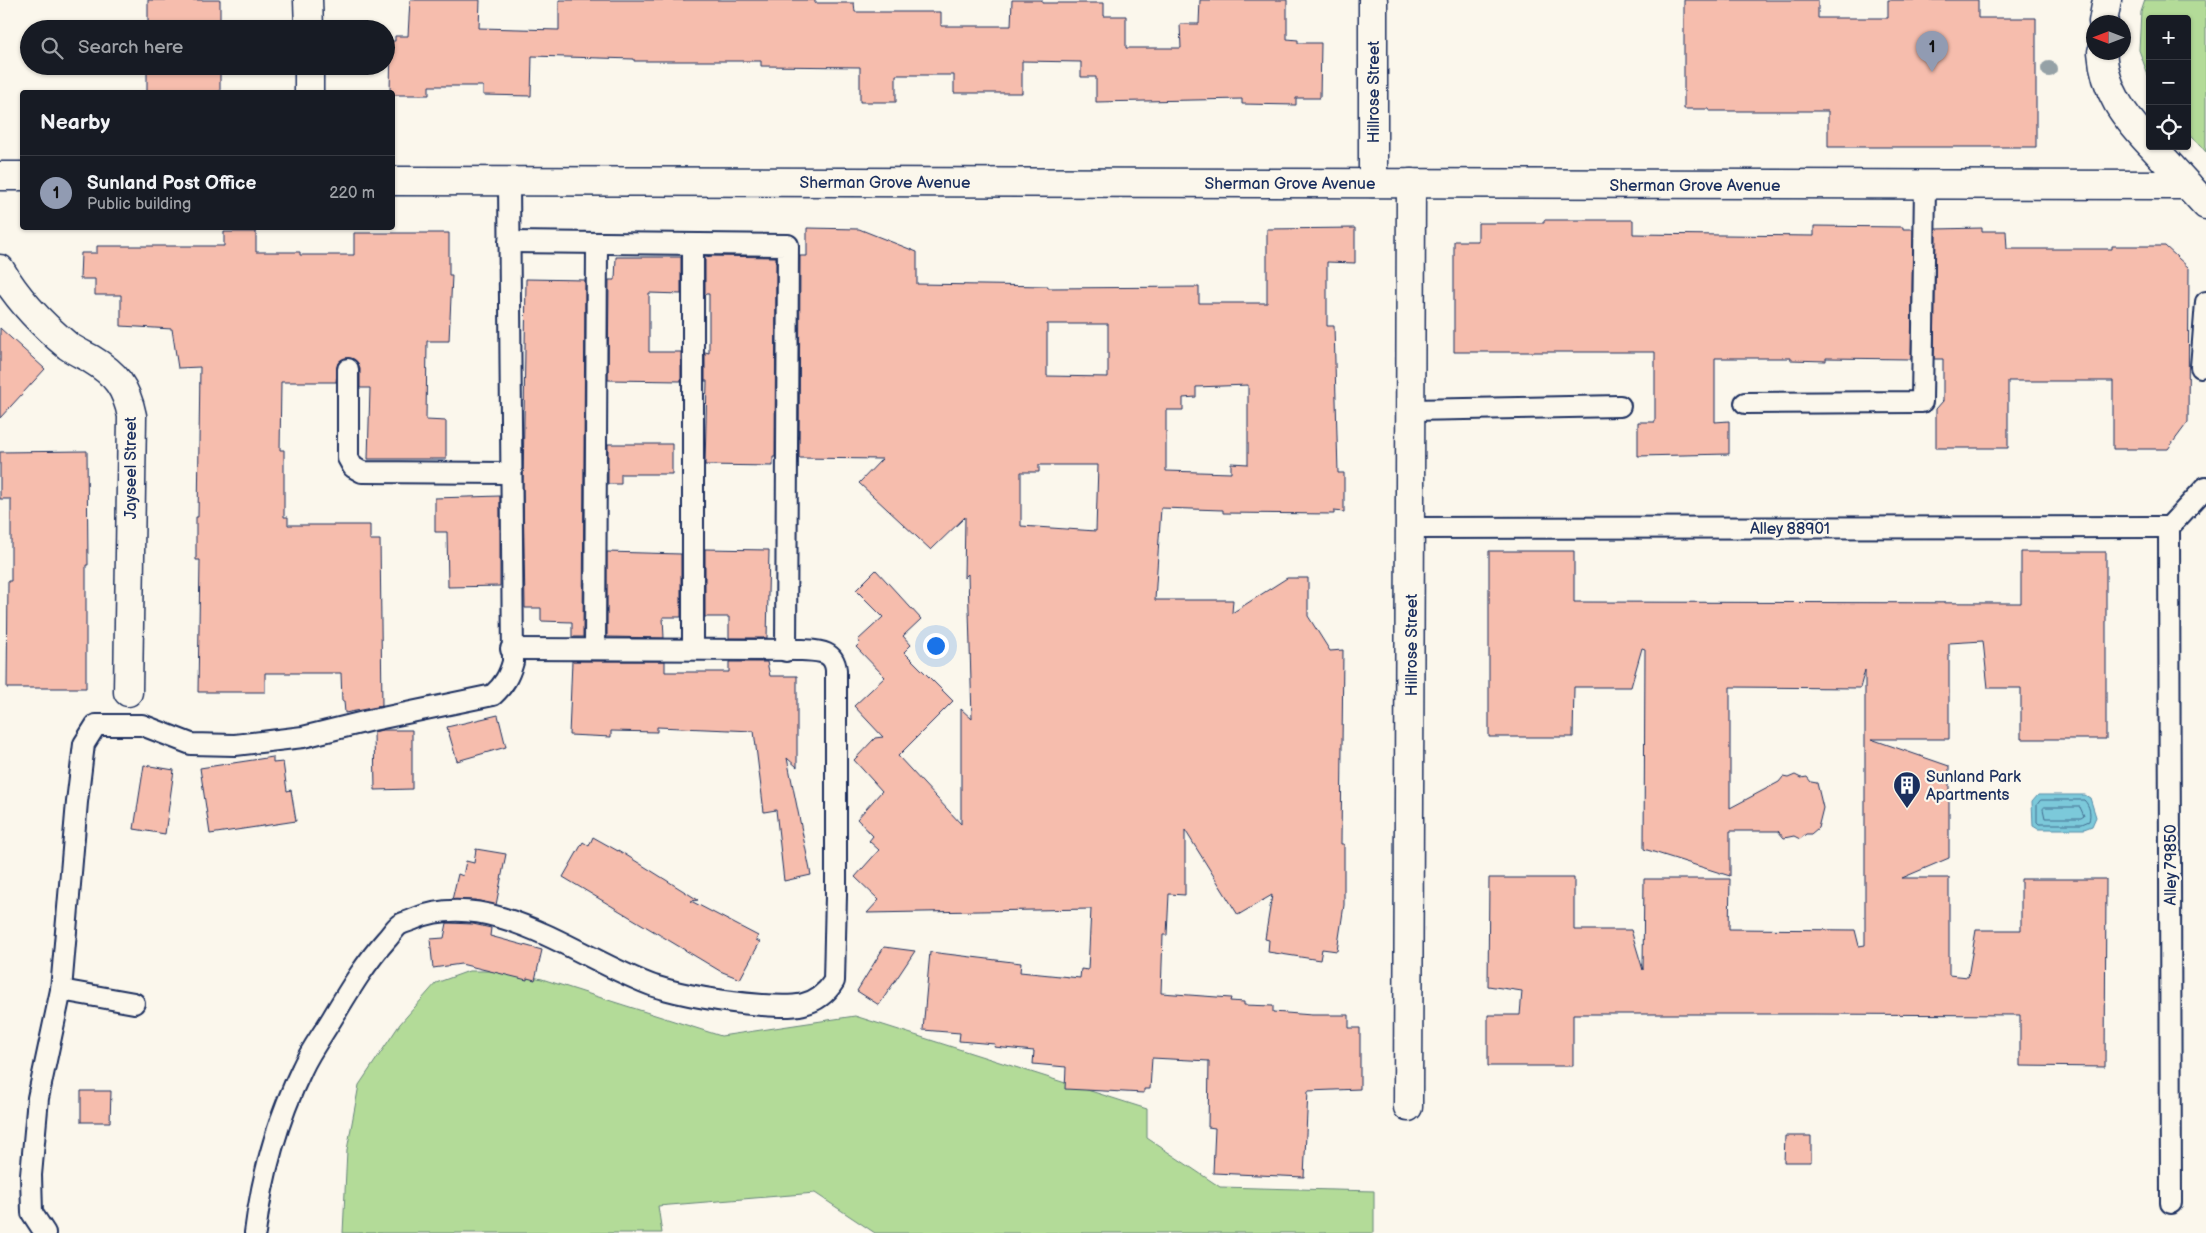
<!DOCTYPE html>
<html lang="en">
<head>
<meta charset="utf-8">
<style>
  :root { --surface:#171b24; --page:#20242c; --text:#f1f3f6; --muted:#9ea1a6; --line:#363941; --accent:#919bb2 }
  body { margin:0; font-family:"Balsamiq Sans",sans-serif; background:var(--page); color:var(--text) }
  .controls { position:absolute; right:15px; top:15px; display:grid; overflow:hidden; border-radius:5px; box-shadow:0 1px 4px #0004 }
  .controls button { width:45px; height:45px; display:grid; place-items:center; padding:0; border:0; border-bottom:1px solid var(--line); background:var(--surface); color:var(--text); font:25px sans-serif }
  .compass { position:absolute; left:2086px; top:15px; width:45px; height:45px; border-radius:50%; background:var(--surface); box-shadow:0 1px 4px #0004; rotate:270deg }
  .you { position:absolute; left:935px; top:645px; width:18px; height:18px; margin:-12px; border:4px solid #fff; border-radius:50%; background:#1a73e8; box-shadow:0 0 0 8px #1a73e833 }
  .badge { display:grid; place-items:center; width:32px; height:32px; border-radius:50%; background:var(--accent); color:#111; font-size:16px; font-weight:700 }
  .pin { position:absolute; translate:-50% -41px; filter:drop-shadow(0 1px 2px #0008) }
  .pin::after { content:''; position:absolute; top:26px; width:18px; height:15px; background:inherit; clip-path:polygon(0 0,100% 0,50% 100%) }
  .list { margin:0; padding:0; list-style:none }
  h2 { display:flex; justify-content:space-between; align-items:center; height:65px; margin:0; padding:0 20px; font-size:21px }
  h2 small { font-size:16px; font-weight:400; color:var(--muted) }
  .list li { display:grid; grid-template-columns:32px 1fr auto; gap:15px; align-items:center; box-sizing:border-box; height:75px; padding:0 20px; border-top:1px solid var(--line) }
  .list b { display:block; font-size:19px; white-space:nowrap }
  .list p { margin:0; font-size:16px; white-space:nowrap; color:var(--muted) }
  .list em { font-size:16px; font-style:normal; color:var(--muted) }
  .icon { flex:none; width:28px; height:28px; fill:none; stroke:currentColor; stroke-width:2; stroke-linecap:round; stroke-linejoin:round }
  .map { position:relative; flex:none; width:2206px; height:1233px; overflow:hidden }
  .search { position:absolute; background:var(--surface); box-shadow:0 1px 4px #0004; left:20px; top:20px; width:375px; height:55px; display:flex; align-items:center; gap:12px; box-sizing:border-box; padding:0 18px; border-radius:28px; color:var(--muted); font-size:19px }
  .panel { position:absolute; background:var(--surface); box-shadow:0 1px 4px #0004; left:20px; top:90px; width:375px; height:140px; border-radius:5px }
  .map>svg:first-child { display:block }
</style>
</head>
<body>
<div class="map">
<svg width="2206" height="1233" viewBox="0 0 2206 1233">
  <rect width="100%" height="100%" fill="#fbf7ec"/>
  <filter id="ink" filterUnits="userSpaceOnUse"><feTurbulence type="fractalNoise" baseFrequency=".02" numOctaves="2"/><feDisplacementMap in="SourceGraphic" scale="10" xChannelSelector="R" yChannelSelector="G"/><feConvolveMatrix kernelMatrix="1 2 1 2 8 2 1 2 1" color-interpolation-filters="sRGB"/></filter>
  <g filter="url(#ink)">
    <g fill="#b3db98" stroke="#67857b">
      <path d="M2145 0H2206V152L2187 130V19H2150V81L2139 50 2141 12Z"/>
      <path d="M469 971H506L542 979 721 1036 855 1016 1147 1109V1138L1220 1187 1374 1191V1233H875L815 1193 658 1206 662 1233H343L347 1150 359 1085 400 1024 436 983Z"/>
    </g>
    <path fill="#7cc9da" stroke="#558ba8" d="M2038 795H2085L2090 798 2096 817 2092 826 2084 829H2038L2033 826 2032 802Z"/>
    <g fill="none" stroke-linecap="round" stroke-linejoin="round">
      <g stroke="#426d90" stroke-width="1">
        <path d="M2041 800H2084C2090 806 2091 814 2089 821L2082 824H2039L2037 822V805Z"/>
        <path d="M2045 807H2080L2084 816 2081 818H2045L2043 809Z"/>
      </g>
    </g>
    <g fill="#f6bdad" stroke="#1b2f5e" fill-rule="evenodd">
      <rect x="148" y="0" width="72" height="29"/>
      <path d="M410 0H480L479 28 559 30V0H815V3H854L855 12H941V26H1011L1012 0H1042V3H1104V16H1126V48H1181L1180 24H1199L1200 0H1287V39L1298 40V43H1321L1320 98H1296V105L1242 104V99L1096 102V77H1081V62L1022 61V93H954V75H896V102H860V67L761 66V61H634V59L532 56 531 96 483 95V86H429V95H392V92H390L391 41H395V36H408Z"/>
      <path d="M1684 0H1818V18H1888V0H1978V18H2036V147H1828V111H1709V109H1684Z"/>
      <rect x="147" y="66" width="73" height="26"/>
      <path d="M1544 220H1633V234L1814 236V226L1903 227V229H1913L1911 359 1826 358V361L1791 360V358H1715V422L1729 421V454L1638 456V422H1655V352H1454V241H1478V223H1544Z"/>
      <path d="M807 228 859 229 917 252V284L1048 286V288L1199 287V303H1267V229L1355 228V263L1327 262V326H1334L1338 473H1344V512L1334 511V514L1223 513V510L1161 508 1155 600H1233L1232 613 1287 578H1308V616L1330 651 1343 650 1341 844H1344V905L1337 951 1322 949 1320 960 1268 952 1269 940 1265 939 1272 895 1238 915 1185 830V895L1169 894 1167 935H1163L1161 993 1231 998 1230 1001 1244 1002V1005L1273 1006V1012L1312 1015H1349V1028H1360V1089L1308 1091 1304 1177 1213 1173 1215 1128 1208 1127 1209 1061 1152 1058 1150 1089H1144V1093L1065 1089 1066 1067 1033 1064 1034 1051 994 1047 995 1044 959 1041 960 1033 923 1030 930 952 1021 963 1020 972 1080 978 1081 969 1088 970 1091 909 867 913 879 900 855 877 879 850 869 841 873 836 857 819 882 791 854 760 875 738 883 737 854 706 885 677 856 647 860 643 858 640 883 617 856 590 876 570 921 619 903 636 911 645 904 652 953 701 898 756 961 824V709L972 719 968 574 964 578 965 517 931 550 859 483 882 459 799 458 800 256H807ZM1047 324H1108V377L1047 376ZM1248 385V464L1231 463V473L1166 471V410H1183V398L1196 397V387ZM1039 465H1098L1096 531 1021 526V472H1039Z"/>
      <path d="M1982 228V231H2006L2007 249H2112V246H2165L2189 268 2188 422 2168 449H2113V381H2008V448H1936V409L1943 401V359H1934L1936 229Z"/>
      <path d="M224 232H256V252H300V255H354V233H449V275H452L449 341H427L426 420 446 421V459H368L370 388H360V369L358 363 353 359H343L338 363 336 382H281L280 450H284V517H288V525H370V540H380L382 706 345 713 344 701H342L341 673H265V692H198L200 560H196V517H198L200 367 178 368 172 329 121 326V295H95V279H80L81 253H97V246H224Z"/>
      <path d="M712 256 776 257 775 457H773V466L705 465 707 381H705V352L709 353V294H705V257Z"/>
      <path d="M616 257H681V294L649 293V352H681V381L608 380 609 280H615Z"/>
      <path d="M526 279 585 280 583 637H572V622L541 621V608H525L523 486Z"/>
      <path d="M0 328 45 369 0 418Z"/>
      <path d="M608 444H672V474H621V484H608Z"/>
      <path d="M87 451 88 565H86V688H7L8 581H11V499H0V452Z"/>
      <path d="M500 496V586L448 587 447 532H435V498Z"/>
      <path d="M705 549 769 550 767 638H729V617H705Z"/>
      <path d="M1489 551H1574V602L2021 603V552H2106V739H2021V688H1988L1983 641 1949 643V739H1871L1949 766V858L1902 878H1949V975L1968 977 1976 930H2021V879H2106L2105 1067 2020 1066V1015L1814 1014H1573V1066H1488V1015H1520L1522 991 1488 986 1489 878H1574V930H1631L1643 970 1644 879H1730L1729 929 1855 930 1859 946 1865 945V670L1860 688 1730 687V808L1779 782 1783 777 1788 778 1795 775 1801 778 1807 777 1811 782 1817 783 1823 808 1818 828 1811 834H1806L1800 839 1794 836 1784 838 1778 831H1730V876L1644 849 1645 649 1642 648 1631 687H1574L1573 737H1489Z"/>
      <path d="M607 552 681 554V617H663L664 638 607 637Z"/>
      <path d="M572 661H665V672H729V662H767L770 676H797V767L787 758 811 875 784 881 776 810 764 812 754 731 657 727V732L611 731V737L569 735Z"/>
      <path d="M498 715 506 747 457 761 447 727Z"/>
      <path d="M382 730H412V789L375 790 374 732Z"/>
      <path d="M273 757V763L283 762 287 791 291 790 296 821 210 834 200 768Z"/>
      <path d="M144 765 174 770 165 834 134 829Z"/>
      <path d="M593 837 618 851V850L698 900 691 901 758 936 756 940 760 942 740 979 720 971 563 877 583 842 589 846Z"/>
      <path d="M476 849 506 854 496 905 475 900H452L458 874 463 876 466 861 474 863Z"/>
      <path d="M447 923 473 924 491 928 490 936 542 950 535 980 527 978V980L461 964 433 968 430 939 444 938Z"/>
      <path d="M884 947 915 951 879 1005 857 991Z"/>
      <path d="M81 1091H111L110 1122H81Z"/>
      <path d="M1785 1136H1811V1162H1784Z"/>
    </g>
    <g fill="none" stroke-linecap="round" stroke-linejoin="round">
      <g stroke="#1b2f5e" stroke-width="24">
        <g id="service">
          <path d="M509 242 788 245 786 651"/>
          <path d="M2201 367 2206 302"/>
          <path d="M348 369V458L353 467 362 472 510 473"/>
          <path d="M1745 403 1922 402 1925 185"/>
          <path d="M1411 410 1620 406"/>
          <path d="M2169 527 2171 1203"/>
          <path d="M2169 527 2206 487"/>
          <path d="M1411 528 2169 527"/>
          <path d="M595 649 597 243"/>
          <path d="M693 649V244"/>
          <path d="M61 990 134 1003"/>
          <path d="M45 1233 32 1213 31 1175 38 1098 61 990 77 802 84 744 96 725H142L191 744 235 745 303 737 368 721 493 695C504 685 509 676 513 662L509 181"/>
          <path d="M255 1233C262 1176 277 1121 302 1069 310 1051 323 1034 333 1017 350 989 364 965 386 940 390 936 394 929 399 925 404 922 410 921 414 919 493 886 582 961 654 986 689 997 726 1002 762 1005 791 1007 817 1009 834 981L836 895V670C834 650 818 651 802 650L511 649"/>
        </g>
      </g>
      <g stroke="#1b2f5e" stroke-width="31">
        <g id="minor">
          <path d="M308 0 309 29"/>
          <path d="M309 66V92"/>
          <path d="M0 269C18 300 40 323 68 346 75 351 84 355 91 359 116 374 126 387 132 416L128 692"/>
          <path d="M1408 1107 1411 183"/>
        </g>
      </g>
      <g stroke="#1b2f5e" stroke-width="31">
        <g id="tertiary">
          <path d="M2103 22 2107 0"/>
          <path d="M2102 52C2105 92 2124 116 2150 144"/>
          <path d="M2152 146 2206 205"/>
          <path d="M0 176H22"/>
          <path d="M392 181 2188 185"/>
          <path d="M1373 183V0"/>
        </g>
      </g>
      <use href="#service" stroke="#fbf7ec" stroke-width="20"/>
      <use href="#minor" stroke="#fbf7ec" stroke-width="28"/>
      <use href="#tertiary" stroke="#fbf7ec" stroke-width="28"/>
    </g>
    <circle fill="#95a1a6" cx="2049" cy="69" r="8"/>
  </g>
  <defs>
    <g id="building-pin" transform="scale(1.4375)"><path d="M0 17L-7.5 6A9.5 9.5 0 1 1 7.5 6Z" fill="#1b2f5e" stroke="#fbf7ec"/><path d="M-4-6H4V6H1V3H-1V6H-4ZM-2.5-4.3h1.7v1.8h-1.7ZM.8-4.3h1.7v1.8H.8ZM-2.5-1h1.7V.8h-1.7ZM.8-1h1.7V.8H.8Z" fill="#fff"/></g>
  </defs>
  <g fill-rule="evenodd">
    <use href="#building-pin" x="1907" y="785"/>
  </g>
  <g text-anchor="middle" stroke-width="4.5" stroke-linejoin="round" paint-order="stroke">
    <g font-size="16" fill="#1b2f5e" stroke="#fbf7ec">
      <text transform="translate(1373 92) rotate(-90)" y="6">Hillrose Street</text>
      <text x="885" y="188">Sherman Grove Avenue</text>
      <text x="1290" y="189">Sherman Grove Avenue</text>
      <text x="1695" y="191">Sherman Grove Avenue</text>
      <text transform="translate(130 468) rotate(-90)" y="6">Jayseel Street</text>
      <text x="1790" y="534">Alley 88901</text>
      <text transform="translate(1411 645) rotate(-90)" y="6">Hillrose Street</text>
      <text transform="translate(2170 865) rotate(-90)" y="6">Alley 79850</text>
    </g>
    <g font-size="16" fill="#1b2f5e" stroke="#fbf7ec" text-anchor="start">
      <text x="1926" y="782">Sunland Park<tspan x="1926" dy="18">Apartments</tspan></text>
    </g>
  </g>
</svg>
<div class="controls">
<button>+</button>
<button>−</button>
<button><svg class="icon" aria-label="locate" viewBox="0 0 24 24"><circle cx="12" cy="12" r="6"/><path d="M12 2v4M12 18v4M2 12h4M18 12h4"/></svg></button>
</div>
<svg class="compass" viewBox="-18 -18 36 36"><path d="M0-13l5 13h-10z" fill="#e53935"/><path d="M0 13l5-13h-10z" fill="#9ea1a6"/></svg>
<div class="you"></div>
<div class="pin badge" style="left:1932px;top:72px">1</div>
<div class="search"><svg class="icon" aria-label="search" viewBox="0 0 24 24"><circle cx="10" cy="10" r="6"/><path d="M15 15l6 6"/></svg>Search here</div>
<section class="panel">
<h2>Nearby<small></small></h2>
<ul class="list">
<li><span class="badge">1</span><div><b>Sunland Post Office</b><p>Public building</p></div><em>220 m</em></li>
</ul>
</section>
</div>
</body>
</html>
